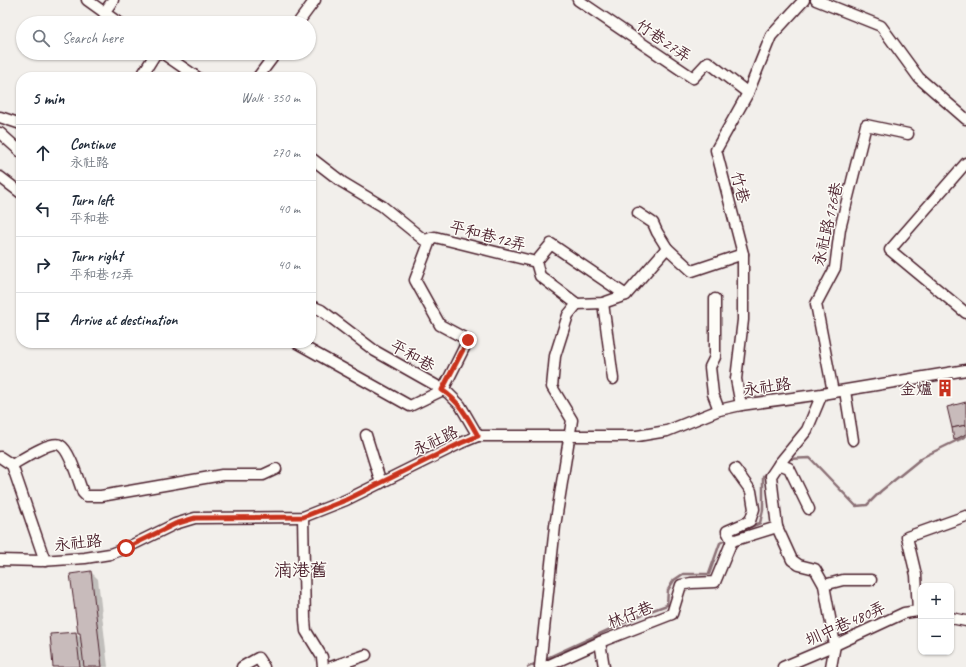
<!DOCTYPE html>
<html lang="en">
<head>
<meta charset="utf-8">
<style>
  :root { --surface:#fff; --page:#f6f6f7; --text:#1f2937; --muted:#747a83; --line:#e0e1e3 }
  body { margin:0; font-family:Caveat,"LXGW WenKai TC",sans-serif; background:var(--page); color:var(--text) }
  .controls { position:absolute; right:12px; bottom:12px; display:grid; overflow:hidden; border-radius:8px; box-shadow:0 1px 3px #0004 }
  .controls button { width:36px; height:36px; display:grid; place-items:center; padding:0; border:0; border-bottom:1px solid var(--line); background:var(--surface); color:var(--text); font:20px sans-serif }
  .stop { position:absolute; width:12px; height:12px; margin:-9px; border:3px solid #c8321e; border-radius:50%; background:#fff }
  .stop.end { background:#c8321e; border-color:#fff; box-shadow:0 1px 4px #0008 }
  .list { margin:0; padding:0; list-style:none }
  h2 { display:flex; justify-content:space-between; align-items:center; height:52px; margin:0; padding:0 16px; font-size:17px }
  h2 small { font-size:13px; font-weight:400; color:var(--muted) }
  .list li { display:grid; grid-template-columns:26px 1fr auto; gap:12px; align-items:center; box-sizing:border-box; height:56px; padding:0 16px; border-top:1px solid var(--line) }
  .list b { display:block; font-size:15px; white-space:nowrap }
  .list p { margin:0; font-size:13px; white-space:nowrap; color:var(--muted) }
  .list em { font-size:13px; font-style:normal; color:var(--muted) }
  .icon { flex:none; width:22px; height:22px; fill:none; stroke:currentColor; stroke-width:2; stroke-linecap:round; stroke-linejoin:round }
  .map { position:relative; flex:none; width:966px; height:667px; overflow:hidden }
  .search { position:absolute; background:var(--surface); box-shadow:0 1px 3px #0004; left:16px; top:16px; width:300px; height:44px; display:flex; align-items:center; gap:10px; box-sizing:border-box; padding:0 14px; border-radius:22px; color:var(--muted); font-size:15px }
  .panel { position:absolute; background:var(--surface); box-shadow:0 1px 3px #0004; left:16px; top:72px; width:300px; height:276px; border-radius:16px }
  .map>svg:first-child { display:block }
</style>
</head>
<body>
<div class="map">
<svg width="966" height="667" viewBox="0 0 966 667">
  <rect width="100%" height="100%" fill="#f2efeb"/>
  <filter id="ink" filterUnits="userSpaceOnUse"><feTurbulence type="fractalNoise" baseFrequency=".025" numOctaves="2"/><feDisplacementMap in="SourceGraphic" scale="8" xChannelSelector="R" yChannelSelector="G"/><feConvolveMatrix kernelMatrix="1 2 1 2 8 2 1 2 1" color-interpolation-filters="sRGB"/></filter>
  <g filter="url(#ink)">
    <g fill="#0003">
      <circle cx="946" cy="389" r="3.5"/>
      <path d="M966 403V438L958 442 954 439Z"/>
      <path d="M91 572 98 579 108 667H54L76 633 82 639V636L78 632Z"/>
    </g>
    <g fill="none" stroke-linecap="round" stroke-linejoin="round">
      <g stroke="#8b6f75" stroke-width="2.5">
        <path d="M787 459 810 458 856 506 867 505 881 491 923 457 966 436"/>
        <path d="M731 536 741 531 760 523 763 510V477L771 468"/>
        <path d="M543 660 645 613 667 605 668 590 674 580 683 574H709L720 543 727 539"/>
        <path d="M528 667 537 663"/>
      </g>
    </g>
    <g fill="#c8bbbb" stroke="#4a1f2b">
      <circle cx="945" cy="388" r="4"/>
      <path d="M966 402V425L952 428 947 407Z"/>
      <path d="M966 425V434L954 440 952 428Z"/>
      <path d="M91 571 102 667H84L80 633H78L70 574Z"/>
      <path d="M76 632 80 667H53L50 634Z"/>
    </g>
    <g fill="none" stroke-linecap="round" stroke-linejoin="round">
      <g stroke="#4a1f2b" stroke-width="13">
        <g id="minor">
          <path d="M87 0 119 23"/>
          <path d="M578 0 693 78 708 62 748 93"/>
          <path d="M816 0 881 26 919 78 966 119"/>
          <path d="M104 13 113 0"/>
          <path d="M298 23 315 0"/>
          <path d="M162 53 197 77"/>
          <path d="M141 77 156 53"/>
          <path d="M258 77 276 53"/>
          <path d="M0 117 21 124"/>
          <path d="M0 133 21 152"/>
          <path d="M311 158 342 182 382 206 424 240 435 237 536 262 551 244 626 295 667 248 692 271 743 254"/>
          <path d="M966 163 890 250 966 313"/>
          <path d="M0 177 21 193"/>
          <path d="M638 213 653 223 657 232 667 248"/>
          <path d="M536 262 540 276 577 304 568 315 555 356 552 387 572 420 555 526 540 667"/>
          <path d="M715 299V357L710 367 713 394 719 410"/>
          <path d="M603 303 613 379"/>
          <path d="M577 304 603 303 626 295"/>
          <path d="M311 306 321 310 375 351 437 386 448 393 460 405 478 436"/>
          <path d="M297 343 410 406 443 390 468 340 440 325 415 280 431 238"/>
          <path d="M845 391 853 440"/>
          <path d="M833 392 816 304 835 268 840 229 866 125 908 134"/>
          <path d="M741 405 736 379 743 320V254L716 150 748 93 771 36 804 0"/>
          <path d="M366 435 381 483"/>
          <path d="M0 457 12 465 45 561"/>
          <path d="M779 464 789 468 809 509"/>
          <path d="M12 465C21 460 51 440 60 445 70 450 79 483 83 493L86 496H101L222 475H263L276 469"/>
          <path d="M303 517 305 620 306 631 322 657 323 667"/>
          <path d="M777 527 792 560 799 565 815 569 824 585 835 645 831 667"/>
          <path d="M732 541 727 531 750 521 754 509 751 491 735 469"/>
          <path d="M0 560 41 561 85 558 110 554 126 548 175 524 195 518 303 517 346 500 461 443 478 436H637L667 431 719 410 741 405 822 394 966 370"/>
          <path d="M824 585 843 580H871"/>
          <path d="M918 611 916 575 907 537 966 516"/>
          <path d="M951 618 966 621"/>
          <path d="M600 642 604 667"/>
          <path d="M242 667 258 658 264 667"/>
          <path d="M331 667 366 655"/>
          <path d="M545 667 600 642 672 614 681 585 691 583 715 582 732 541 777 527 771 476 779 464 807 430 822 394"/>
          <path d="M783 667 835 645 904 613 918 611 921 612"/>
        </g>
      </g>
      <use href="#minor" stroke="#fdfcf7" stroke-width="10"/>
    </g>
  </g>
  <g fill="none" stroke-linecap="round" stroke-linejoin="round" filter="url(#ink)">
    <path stroke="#c8321e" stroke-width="5" d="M126 548 175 524 195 518 303 517 346 500 461 443 478 436C468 418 460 402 442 390L468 340"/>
  </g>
  <defs>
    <g id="building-bare" transform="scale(1.38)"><path d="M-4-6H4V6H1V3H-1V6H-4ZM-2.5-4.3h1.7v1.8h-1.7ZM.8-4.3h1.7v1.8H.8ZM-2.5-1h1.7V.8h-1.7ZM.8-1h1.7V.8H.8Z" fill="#c8321e" stroke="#fdfcf7" stroke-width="2.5" paint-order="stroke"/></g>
  </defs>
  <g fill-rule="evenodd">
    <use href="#building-bare" x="945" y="388"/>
  </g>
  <g text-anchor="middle" stroke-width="3" stroke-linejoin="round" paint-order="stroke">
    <g font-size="16" fill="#4a1f2b" stroke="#fdfcf7">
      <text transform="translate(664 40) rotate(34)" y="6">竹巷27弄</text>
      <text transform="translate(741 187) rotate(76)" y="6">竹巷</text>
      <text transform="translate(827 224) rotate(-77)" y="6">永社路176巷</text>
      <text transform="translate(488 235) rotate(14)" y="6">平和巷12弄</text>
      <text transform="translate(413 355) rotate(29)" y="6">平和巷</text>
      <text transform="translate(767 386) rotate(-8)" y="6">永社路</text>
      <text transform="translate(435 440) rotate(-25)" y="6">永社路</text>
      <text transform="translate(78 542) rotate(-6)" y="6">永社路</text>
      <text transform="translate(630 614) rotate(-21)" y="6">林仔巷</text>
      <text transform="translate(845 623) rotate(-24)" y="6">圳中巷480弄</text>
    </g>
    <g font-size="16" fill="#4a1f2b" stroke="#fdfcf7" text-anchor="end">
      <text x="932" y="394">金爐</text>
    </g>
    <g font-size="18" fill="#4a1f2b" stroke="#fdfcf7">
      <text x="301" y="576">湳港舊</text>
    </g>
  </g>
</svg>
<div class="controls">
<button>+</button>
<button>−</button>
</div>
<div class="stop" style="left:126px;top:548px"></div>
<div class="stop end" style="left:468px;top:340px"></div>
<div class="search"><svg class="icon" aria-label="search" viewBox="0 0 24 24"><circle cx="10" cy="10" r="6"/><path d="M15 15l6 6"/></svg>Search here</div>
<section class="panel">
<h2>5 min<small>Walk · 350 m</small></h2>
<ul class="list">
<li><svg class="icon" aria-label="ahead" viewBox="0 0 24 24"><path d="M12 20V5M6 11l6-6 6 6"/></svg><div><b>Continue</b><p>永社路</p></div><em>270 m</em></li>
<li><svg class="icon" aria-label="left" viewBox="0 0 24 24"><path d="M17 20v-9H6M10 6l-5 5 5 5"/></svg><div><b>Turn left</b><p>平和巷</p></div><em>40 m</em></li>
<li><svg class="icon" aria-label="right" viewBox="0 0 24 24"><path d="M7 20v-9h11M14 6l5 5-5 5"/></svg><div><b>Turn right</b><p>平和巷12弄</p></div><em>40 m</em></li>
<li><svg class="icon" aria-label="arrive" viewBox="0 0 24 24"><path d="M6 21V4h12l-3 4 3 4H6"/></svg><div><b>Arrive at destination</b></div></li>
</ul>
</section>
</div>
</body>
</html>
